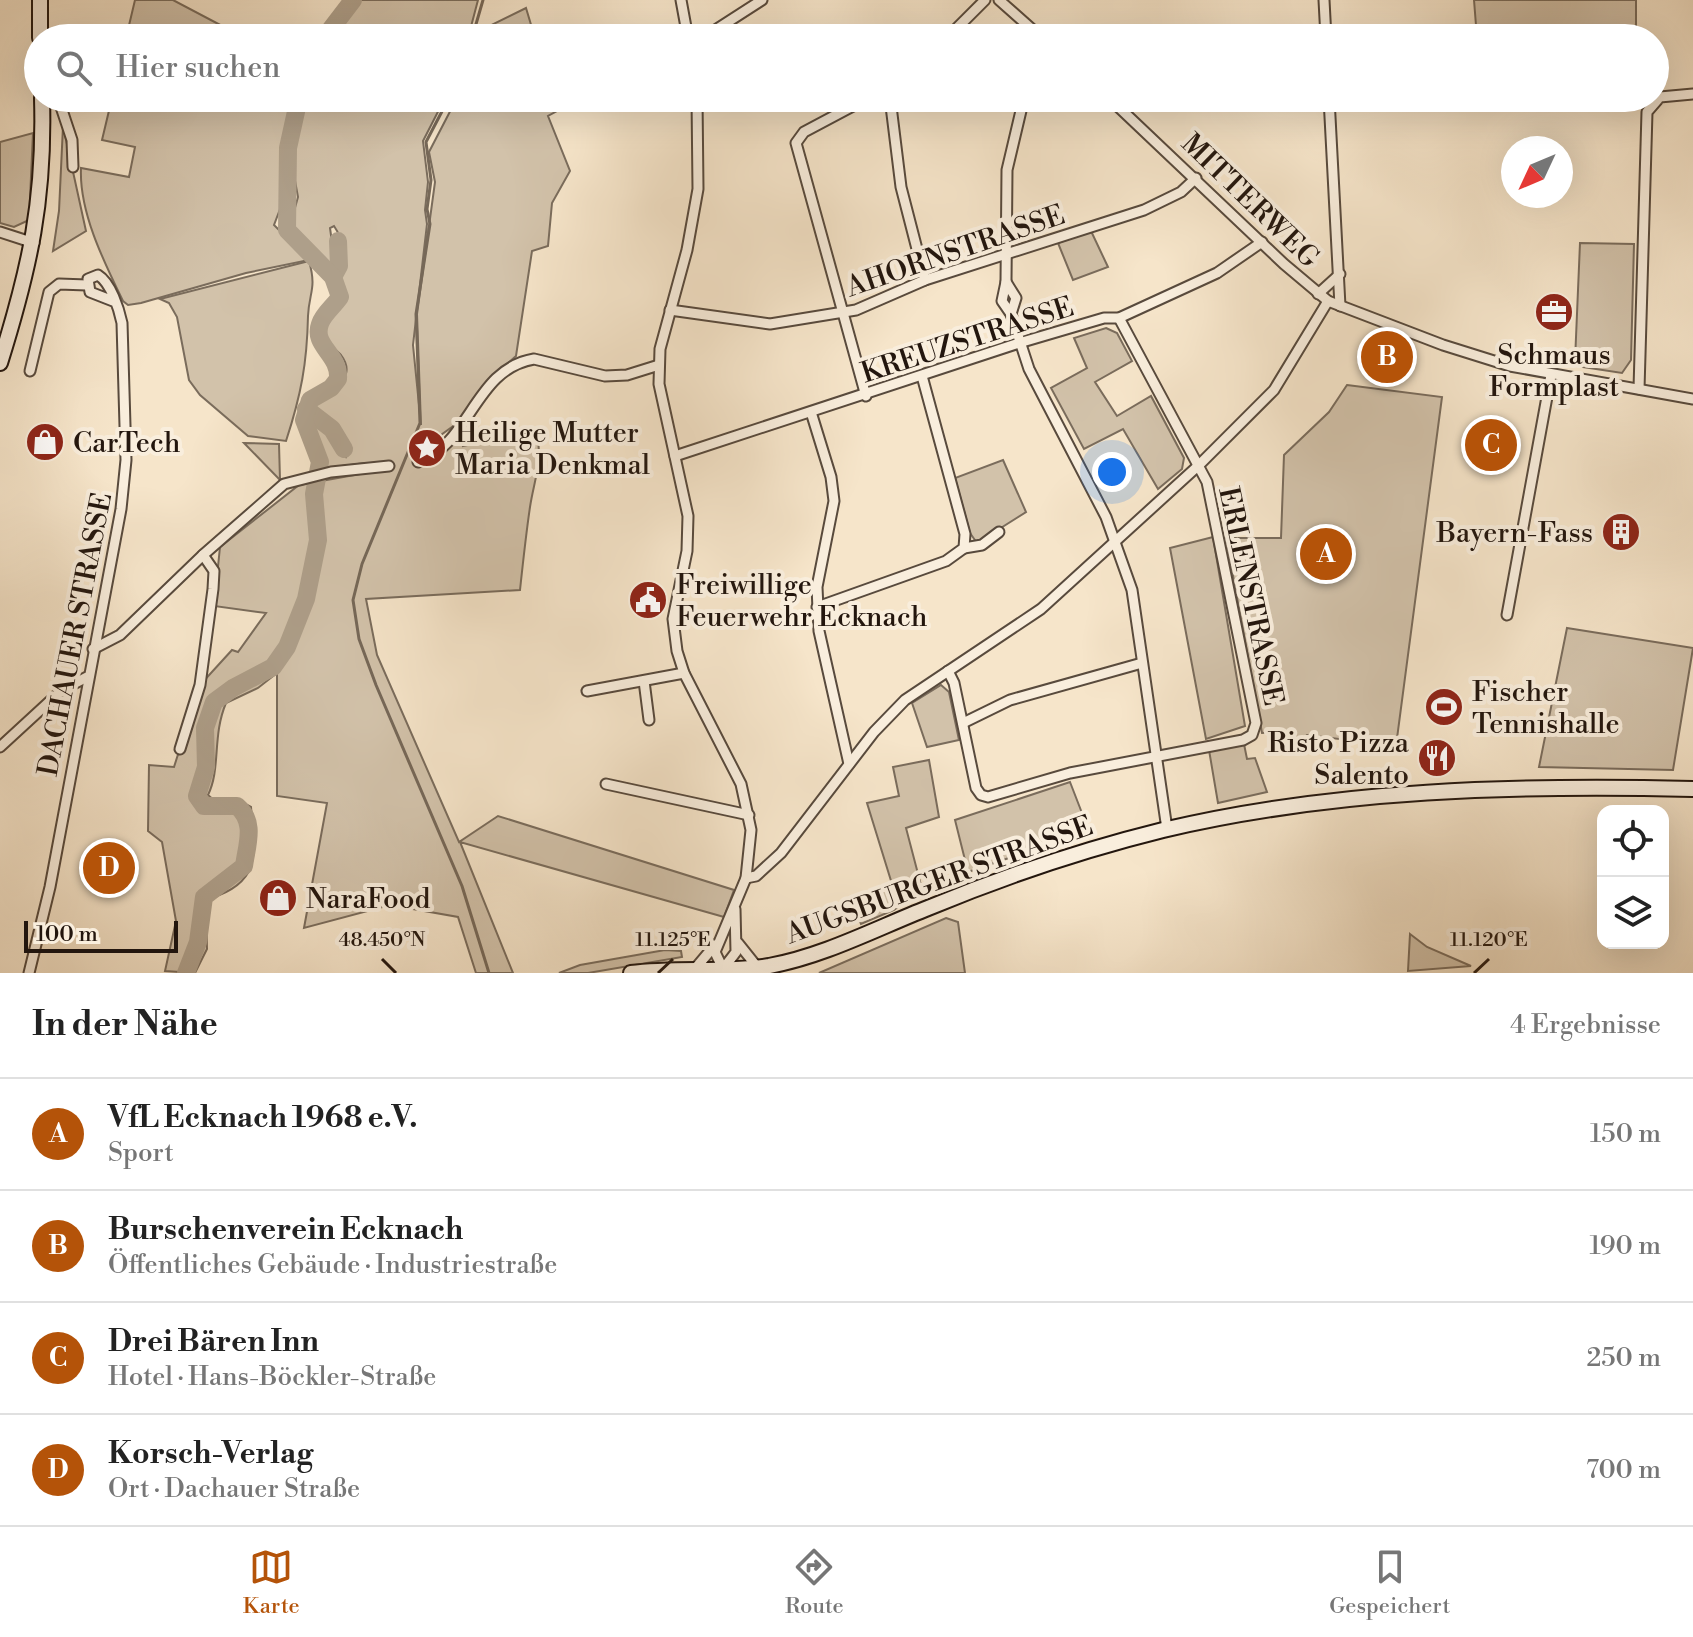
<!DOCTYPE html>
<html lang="de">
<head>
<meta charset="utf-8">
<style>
  :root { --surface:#fff; --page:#f2f2f2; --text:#222; --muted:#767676; --line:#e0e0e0; --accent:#b45309 }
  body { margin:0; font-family:"Libre Bodoni",serif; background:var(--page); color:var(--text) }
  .controls { position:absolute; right:24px; bottom:24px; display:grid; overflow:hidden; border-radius:16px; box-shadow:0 8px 32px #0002 }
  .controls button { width:72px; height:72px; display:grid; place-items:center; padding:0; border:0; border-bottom:2px solid var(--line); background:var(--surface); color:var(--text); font:40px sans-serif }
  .compass { position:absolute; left:1501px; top:136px; width:72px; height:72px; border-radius:50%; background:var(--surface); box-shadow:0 8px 32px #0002; rotate:226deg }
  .scale { position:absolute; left:24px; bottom:20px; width:154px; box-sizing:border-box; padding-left:8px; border:4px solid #23160e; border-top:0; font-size:22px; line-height:28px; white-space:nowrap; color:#23160e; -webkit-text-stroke:6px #f9eedd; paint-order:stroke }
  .you { position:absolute; left:1112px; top:472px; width:28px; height:28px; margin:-20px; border:6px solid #fff; border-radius:50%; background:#1a73e8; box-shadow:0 0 0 12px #1a73e833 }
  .badge { display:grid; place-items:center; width:52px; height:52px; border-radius:50%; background:var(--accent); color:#fff; font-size:26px; font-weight:700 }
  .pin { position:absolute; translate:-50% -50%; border:4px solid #fff; box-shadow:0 2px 8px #0006 }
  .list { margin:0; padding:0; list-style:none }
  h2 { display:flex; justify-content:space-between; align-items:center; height:104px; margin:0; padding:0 32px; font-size:34px }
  h2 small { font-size:26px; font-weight:400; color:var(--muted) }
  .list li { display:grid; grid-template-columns:52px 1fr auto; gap:24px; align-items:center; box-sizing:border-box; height:112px; padding:0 32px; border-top:2px solid var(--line) }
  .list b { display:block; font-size:30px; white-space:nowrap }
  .list p { margin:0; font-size:26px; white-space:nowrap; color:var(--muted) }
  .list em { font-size:26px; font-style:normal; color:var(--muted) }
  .icon { flex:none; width:44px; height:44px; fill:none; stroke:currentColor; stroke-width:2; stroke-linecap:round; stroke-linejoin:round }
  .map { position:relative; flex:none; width:1693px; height:973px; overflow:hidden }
  .search { position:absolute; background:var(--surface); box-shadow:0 8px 32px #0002; left:24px; right:24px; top:24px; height:88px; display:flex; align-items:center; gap:20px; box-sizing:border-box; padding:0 28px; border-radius:44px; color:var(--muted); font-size:30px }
  .sheet { height:552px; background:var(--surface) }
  nav { display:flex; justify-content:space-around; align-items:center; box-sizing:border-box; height:112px; border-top:2px solid var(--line); background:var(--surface); font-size:22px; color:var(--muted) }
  nav a { display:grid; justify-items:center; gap:4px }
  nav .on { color:var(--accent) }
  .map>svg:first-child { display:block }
</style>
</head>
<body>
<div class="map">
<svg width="1693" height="973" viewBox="0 0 1693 973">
  <rect width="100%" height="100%" fill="#f6e5ca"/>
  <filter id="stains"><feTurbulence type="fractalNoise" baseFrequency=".0025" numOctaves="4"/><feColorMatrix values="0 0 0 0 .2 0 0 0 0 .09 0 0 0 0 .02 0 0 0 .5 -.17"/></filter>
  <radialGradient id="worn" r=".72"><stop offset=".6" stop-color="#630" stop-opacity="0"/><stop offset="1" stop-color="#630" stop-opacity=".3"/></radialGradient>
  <g fill="#d2c2aa" stroke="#7a6c5c" stroke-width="2">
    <path d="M135 0H173L245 38H126Z"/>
    <path d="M360 0H478L468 38H330Z"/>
    <path d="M1474 0H1636V38H1477Z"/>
    <path d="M526 8 535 38H477V32Z"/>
    <path d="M112 98H292L283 149 285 196 274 225 309 260 246 273 141 303 128 305 123 301C104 262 79 212 81 168L129 177 135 147 102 140Z"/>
    <path d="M303 98H445L423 141 428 182 425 210 427 224 413 345 421 425 417 314 435 182 429 152 457 98H553L557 111 548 116 570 171 552 203 548 246 532 251 516 356 488 381 456 424 430 443 422 463 444 451 464 426 463 446 536 431C544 458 534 480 530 507 526 534 523 562 520 590L366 599 377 655 459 842 498 816 734 890 724 917 460 842 513 973H476L458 917 390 905 304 928 327 803 277 796V673L258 688 226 703C212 736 221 769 208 795L215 801 236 799 251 807C255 853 262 882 211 898L206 909 207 949 195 973 165 971 176 921 162 842 148 831 149 765 174 767 200 685 232 650 238 652 266 613 214 606 220 547 299 485 377 471 365 463 326 468 309 423 315 418 346 457 349 452C339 419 325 428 313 404 326 393 360 380 341 355 335 348 327 345 322 337L321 329C332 308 355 300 338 273 345 256 345 242 334 226L330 228 335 264 330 267 294 236 291 222 298 197 293 170 294 144Z"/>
    <path d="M63 126 86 231 53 251 59 211Z"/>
    <path d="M33 133 29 220 14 227 0 223V142Z"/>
    <path d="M1091 231 1108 267 1073 280 1058 243Z"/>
    <path d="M1580 243 1634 244 1631 360 1622 373 1583 367 1575 361Z"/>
    <path d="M309 261C317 289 309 292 308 316 307 364 301 395 286 441L248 436 200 395 189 380 177 317 169 303 160 299Z"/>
    <path d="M1106 328 1117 333 1132 361 1095 382 1117 416 1151 396 1184 458 1182 469 1158 489 1123 429 1084 449 1051 388 1087 368 1074 338Z"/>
    <path d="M1347 385 1442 397 1396 746 1307 735 1299 742H1286L1279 732 1262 733 1226 538H1281L1284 455 1329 412Z"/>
    <path d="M244 443 279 444 280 480Z"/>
    <path d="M1003 460 1026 512 977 543 970 533 955 478Z"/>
    <path d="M1213 537 1245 726 1206 739 1170 548Z"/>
    <path d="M1567 628 1693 648 1673 770 1539 767Z"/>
    <path d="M941 685 949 692 959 740 927 747 912 703Z"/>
    <path d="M1244 744 1247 759 1255 758 1267 792 1218 803 1209 750Z"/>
    <path d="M929 760 939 817 906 828 922 889 894 910 861 924 853 904 892 884 867 803 899 796 893 767Z"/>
    <path d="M1070 782 1087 826 1067 838 968 872 955 820Z"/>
    <path d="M946 918 958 922 965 973H819Z"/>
    <path d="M1410 934 1427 947 1471 966 1408 971Z"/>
    <path d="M665 950 681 951 682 957 588 973H559L580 965Z"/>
  </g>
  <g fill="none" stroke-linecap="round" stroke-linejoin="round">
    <g stroke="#766858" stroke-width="3">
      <path d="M472 38 483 0"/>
      <path d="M449 98 426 142 431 180 427 209 430 224 416 314 420 423 362 564 353 600 359 639 376 685 462 886 489 973"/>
    </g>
    <g stroke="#ae9f8a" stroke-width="18">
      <path d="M324 38 353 0"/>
      <path d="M333 277 339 266 338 241"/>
      <path d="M306 409 332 429 344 449"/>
      <path d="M186 973 198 942 204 897 244 866C247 844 256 822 237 806H204L197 796 206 767 205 728 214 702 233 688 273 667 287 647 306 599 318 540 314 494 320 462 304 420 310 400 331 388 338 379C340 354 312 346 320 324 323 314 334 306 340 297L333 277 287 230 288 148 299 98"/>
    </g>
    <g stroke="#584a3d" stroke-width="13">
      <g id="street">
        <path d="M681 0 688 38"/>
        <path d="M999 0 1042 38"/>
        <path d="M1324 0 1326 38"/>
        <path d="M703 38 762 0"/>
        <path d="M947 38 985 0"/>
        <path d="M58 98 72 140 73 167"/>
        <path d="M697 98 698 189 687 250 660 349 659 384 688 516 687 551 673 619 677 651 684 673 741 784 751 830 746 878 715 952 723 969 736 952 735 909"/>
        <path d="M890 98 901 187 925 280"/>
        <path d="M1024 98 1007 170 1006 282 1002 301 1011 314 1029 369 1106 517 1132 590 1167 829"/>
        <path d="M1109 98 1284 264 1328 301 1443 345 1510 366 1693 399"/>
        <path d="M1329 98 1340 306"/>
        <path d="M0 232 34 243"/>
        <path d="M1006 282 1016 298 1011 314"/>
        <path d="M1318 294 1340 274"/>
        <path d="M670 310 770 324 856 310 925 280 1144 210 1181 192 1196 178"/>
        <path d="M30 371 49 292 59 284 87 285"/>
        <path d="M1639 389 1647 112 1660 97 1693 94"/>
        <path d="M866 396 796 143 804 132 868 98"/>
        <path d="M811 412 831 477 834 501 817 587 819 631 849 764"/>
        <path d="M675 456 1019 343 1104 318H1119L1217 273 1262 242"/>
        <path d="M418 462C471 444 474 369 534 359L605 376 627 375 659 365"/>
        <path d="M964 548 982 545 999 532"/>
        <path d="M817 607 946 561 964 548 965 534 922 376"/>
        <path d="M1507 615 1551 375"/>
        <path d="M93 649 120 635 203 555 284 484 331 472 389 466"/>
        <path d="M948 671 954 683 976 788 981 795 988 797 1070 773 1243 740 1252 735 1256 723 1207 482 1119 318"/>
        <path d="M644 681 649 720"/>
        <path d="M587 691 684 673"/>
        <path d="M963 723 1010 700 1142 663"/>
        <path d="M0 747 62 690 87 677"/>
        <path d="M180 749 200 685 213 589 214 571 203 555"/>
        <path d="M606 784 749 815"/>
        <path d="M746 878 756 876 781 853 874 732 905 700 1041 609 1199 465 1274 390 1328 301"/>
        <path d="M738 943 758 968"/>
        <path d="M694 970 715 945"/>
        <path d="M29 973 50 887 121 509 126 460 122 323C119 309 111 283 98 275L88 279 90 292 113 301"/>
      </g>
    </g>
    <g stroke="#23160e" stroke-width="18">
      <g id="secondary">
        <path d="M40 0V38"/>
        <path d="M0 363C30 267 45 199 42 98"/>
        <path d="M631 973C676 967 724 973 769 966 824 956 877 928 928 908 1005 876 1082 850 1163 830 1336 789 1517 785 1693 789"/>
      </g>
    </g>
    <use href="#street" stroke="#f9eedd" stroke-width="9"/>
    <use href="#secondary" stroke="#f9eedd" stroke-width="14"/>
  </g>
  <path fill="none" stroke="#23160e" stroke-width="3" d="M382 959 396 973M658 973 673 959M1474 973 1489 959"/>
  <defs>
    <g id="office-disc" transform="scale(2)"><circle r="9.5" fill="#8f2418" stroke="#f9eedd"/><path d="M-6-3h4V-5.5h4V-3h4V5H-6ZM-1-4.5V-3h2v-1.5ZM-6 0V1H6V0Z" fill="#fff"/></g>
    <g id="shop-disc" transform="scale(2)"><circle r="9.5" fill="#8f2418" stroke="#f9eedd"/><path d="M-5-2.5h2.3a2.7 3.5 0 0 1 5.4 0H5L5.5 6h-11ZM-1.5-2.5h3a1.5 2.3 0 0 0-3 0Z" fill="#fff"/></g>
    <g id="sight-disc" transform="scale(2)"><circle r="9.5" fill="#8f2418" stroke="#f9eedd"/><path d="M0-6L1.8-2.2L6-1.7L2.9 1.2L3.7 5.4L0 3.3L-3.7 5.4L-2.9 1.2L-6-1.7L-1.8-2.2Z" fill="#fff"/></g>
    <g id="building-disc" transform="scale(2)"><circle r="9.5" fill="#8f2418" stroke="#f9eedd"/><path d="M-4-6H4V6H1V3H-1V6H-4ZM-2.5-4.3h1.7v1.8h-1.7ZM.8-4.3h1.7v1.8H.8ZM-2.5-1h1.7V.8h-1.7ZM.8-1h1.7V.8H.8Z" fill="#fff"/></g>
    <g id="civic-disc" transform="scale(2)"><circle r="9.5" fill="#8f2418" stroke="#f9eedd"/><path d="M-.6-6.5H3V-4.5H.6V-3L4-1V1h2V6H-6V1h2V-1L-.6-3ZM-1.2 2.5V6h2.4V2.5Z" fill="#fff"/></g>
    <g id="stadium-disc" transform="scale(2)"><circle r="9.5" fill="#8f2418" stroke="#f9eedd"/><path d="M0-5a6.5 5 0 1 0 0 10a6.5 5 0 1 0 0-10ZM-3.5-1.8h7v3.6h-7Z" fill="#fff"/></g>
    <g id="restaurant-disc" transform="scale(2)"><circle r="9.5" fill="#8f2418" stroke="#f9eedd"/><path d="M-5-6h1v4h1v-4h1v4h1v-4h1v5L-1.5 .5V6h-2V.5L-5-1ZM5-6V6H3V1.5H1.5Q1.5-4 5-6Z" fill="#fff"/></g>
  </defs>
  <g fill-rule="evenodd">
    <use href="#office-disc" x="1554" y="312"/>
    <use href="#shop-disc" x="45" y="442"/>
    <use href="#sight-disc" x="427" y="448"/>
    <use href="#building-disc" x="1621" y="532"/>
    <use href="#civic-disc" x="648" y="600"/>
    <use href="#stadium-disc" x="1444" y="707"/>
    <use href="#restaurant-disc" x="1437" y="758"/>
    <use href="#shop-disc" x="278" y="898"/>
  </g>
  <g text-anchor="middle" stroke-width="8" stroke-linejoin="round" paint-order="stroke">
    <g font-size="28" fill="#23160e" stroke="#f9eedd">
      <text transform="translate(1251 200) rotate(44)" y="10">MITTERWEG</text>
      <text transform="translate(955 250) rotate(-19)" y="10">AHORNSTRASSE</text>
      <text transform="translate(967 339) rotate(-18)" y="10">KREUZSTRASSE</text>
      <text transform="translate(1252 596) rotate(78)" y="10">ERLENSTRASSE</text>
      <text transform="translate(74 634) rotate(-79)" y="10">DACHAUER STRASSE</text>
      <text transform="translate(939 879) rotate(-20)" y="10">AUGSBURGER STRASSE</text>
    </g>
    <g font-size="28" fill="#23160e" stroke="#f9eedd" text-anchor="start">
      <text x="1554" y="364" text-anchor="middle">Schmaus<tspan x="1554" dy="32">Formplast</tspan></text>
      <text x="455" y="442">Heilige Mutter<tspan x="455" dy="32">Maria Denkmal</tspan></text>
      <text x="73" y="452">CarTech</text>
      <text x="1593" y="542" text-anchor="end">Bayern-Fass</text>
      <text x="676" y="594">Freiwillige<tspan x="676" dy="32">Feuerwehr Ecknach</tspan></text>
      <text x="1472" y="701">Fischer<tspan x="1472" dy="32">Tennishalle</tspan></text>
      <text x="1409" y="752" text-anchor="end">Risto Pizza<tspan x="1409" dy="32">Salento</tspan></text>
      <text x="306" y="908">NaraFood</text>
    </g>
  </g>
  <g font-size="20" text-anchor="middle" fill="#23160e" stroke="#f9eedd" stroke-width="8" stroke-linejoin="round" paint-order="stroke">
    <text x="382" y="946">48.450°N</text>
    <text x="673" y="946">11.125°E</text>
    <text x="1489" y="946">11.120°E</text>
  </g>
  <rect width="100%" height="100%" filter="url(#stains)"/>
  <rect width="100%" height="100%" fill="url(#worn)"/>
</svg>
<div class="controls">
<button><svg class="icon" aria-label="locate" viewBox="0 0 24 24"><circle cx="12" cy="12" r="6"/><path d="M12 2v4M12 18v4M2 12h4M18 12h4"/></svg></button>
<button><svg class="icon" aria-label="layers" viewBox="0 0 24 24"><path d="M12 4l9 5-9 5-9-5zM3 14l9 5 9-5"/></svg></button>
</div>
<svg class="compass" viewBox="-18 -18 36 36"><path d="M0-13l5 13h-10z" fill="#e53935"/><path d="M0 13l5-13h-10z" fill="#767676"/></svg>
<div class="scale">100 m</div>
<div class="you"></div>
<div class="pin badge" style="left:1326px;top:554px">A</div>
<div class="pin badge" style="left:1387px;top:357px">B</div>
<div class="pin badge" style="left:1491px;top:445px">C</div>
<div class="pin badge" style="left:109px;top:868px">D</div>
<div class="search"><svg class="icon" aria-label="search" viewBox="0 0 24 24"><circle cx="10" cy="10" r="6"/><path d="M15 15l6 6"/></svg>Hier suchen</div>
</div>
<section class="sheet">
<h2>In der Nähe<small>4 Ergebnisse</small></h2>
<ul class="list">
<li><span class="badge">A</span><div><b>VfL Ecknach 1968 e.V.</b><p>Sport</p></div><em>150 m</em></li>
<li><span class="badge">B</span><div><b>Burschenverein Ecknach</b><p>Öffentliches Gebäude · Industriestraße</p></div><em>190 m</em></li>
<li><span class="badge">C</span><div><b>Drei Bären Inn</b><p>Hotel · Hans-Böckler-Straße</p></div><em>250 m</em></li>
<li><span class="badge">D</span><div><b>Korsch-Verlag</b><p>Ort · Dachauer Straße</p></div><em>700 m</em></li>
</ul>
</section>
<nav>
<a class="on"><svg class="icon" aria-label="map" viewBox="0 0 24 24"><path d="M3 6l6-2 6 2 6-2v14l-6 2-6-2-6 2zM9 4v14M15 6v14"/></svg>Karte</a>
<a><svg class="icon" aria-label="directions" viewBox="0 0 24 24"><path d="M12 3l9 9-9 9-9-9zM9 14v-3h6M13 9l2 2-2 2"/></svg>Route</a>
<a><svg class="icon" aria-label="saved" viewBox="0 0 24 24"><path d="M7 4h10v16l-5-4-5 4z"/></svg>Gespeichert</a>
</nav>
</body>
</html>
